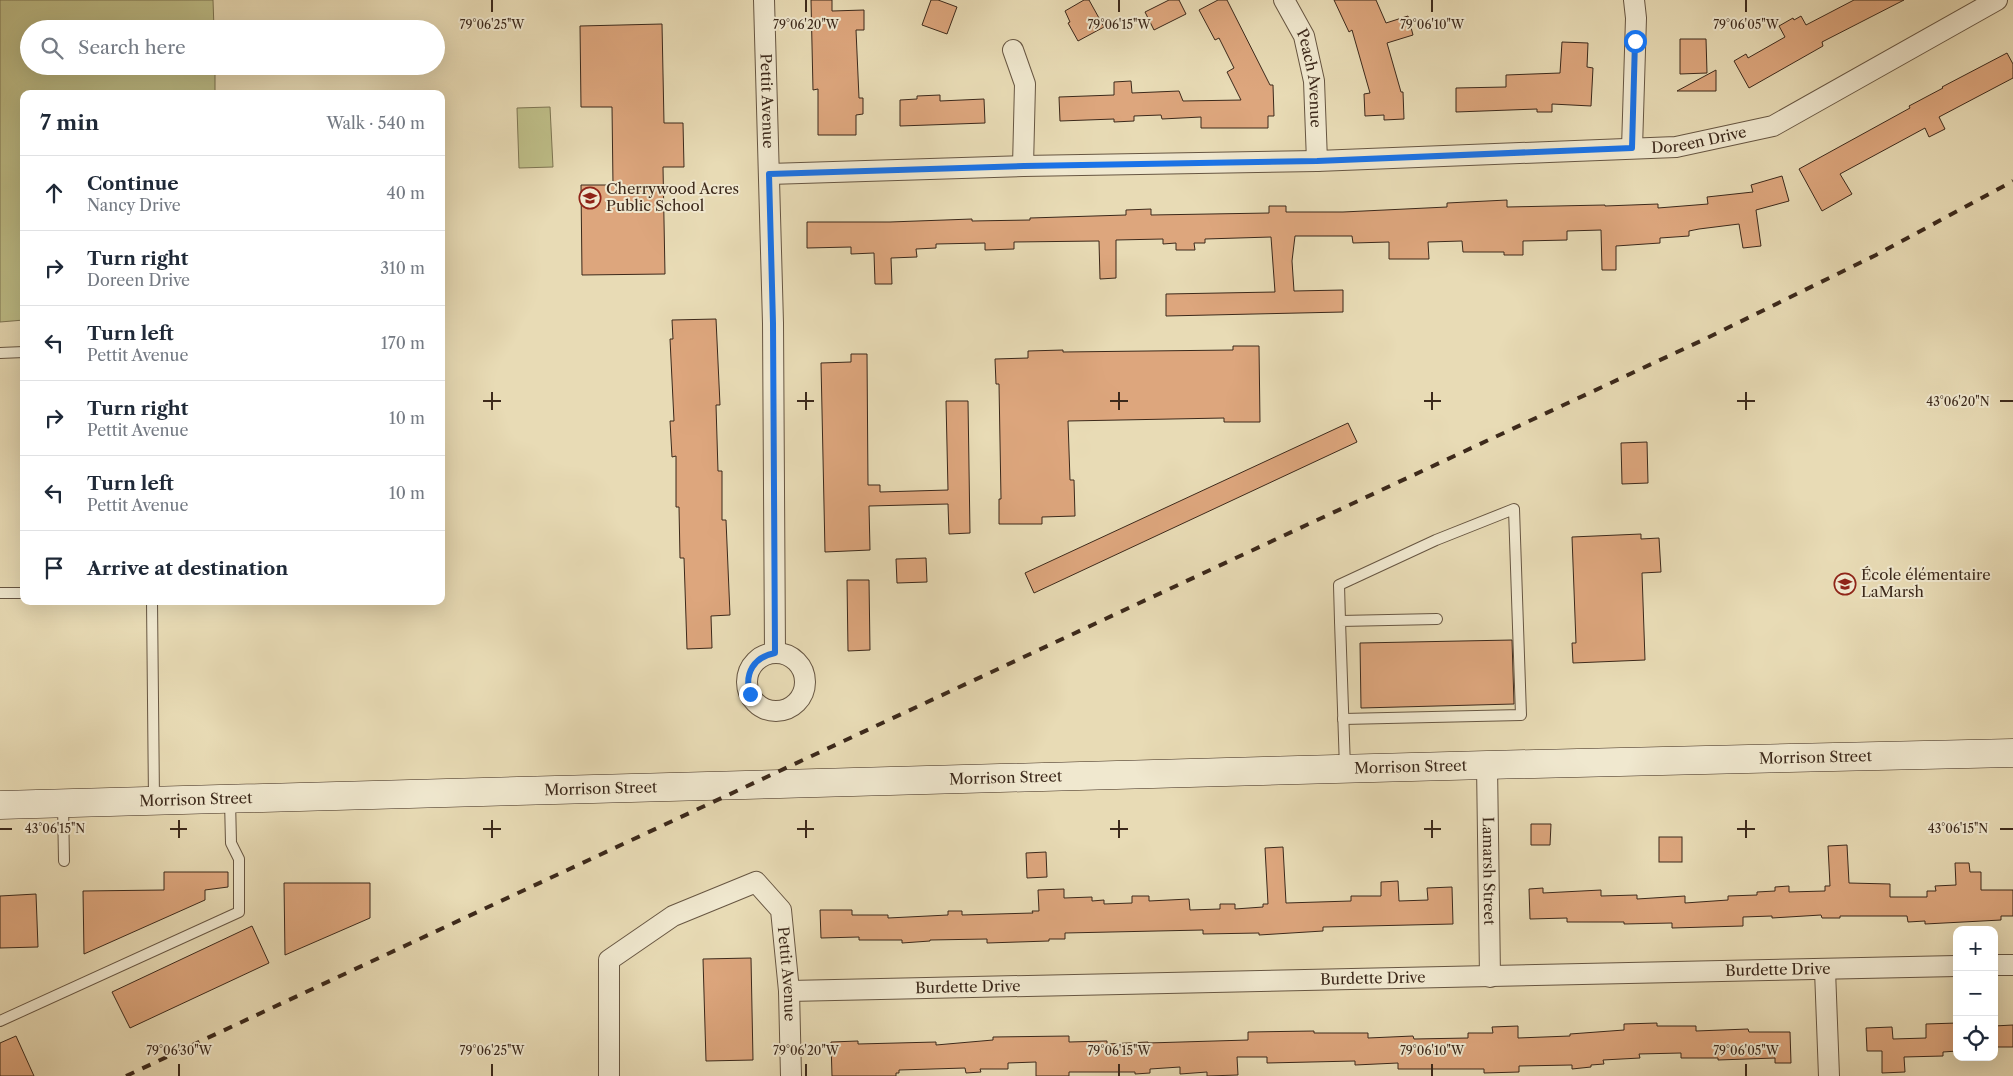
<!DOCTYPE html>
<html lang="en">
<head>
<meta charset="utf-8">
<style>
  :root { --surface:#fff; --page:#f2f2f3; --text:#1f2937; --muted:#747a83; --line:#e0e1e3 }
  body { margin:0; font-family:"Libre Caslon Text",serif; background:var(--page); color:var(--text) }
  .controls { position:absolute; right:15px; bottom:15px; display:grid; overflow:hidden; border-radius:10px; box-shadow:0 5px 20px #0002 }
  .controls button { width:45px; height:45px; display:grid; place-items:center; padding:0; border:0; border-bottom:1px solid var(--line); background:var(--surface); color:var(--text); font:25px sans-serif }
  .stop { position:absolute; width:15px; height:15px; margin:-11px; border:4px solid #1a73e8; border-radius:50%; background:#fff }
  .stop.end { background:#1a73e8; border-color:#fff; box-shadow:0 1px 5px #0008 }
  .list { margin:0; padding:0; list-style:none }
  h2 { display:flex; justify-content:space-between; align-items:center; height:65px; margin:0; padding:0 20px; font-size:21px }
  h2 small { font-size:16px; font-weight:400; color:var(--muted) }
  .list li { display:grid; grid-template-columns:32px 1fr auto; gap:15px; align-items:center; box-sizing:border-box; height:75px; padding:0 20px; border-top:1px solid var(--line) }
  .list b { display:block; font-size:19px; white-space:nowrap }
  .list p { margin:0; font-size:16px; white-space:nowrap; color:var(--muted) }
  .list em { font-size:16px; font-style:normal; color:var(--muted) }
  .icon { flex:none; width:28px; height:28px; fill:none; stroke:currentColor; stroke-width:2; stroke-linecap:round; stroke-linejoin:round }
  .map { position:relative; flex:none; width:2013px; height:1076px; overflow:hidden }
  .search { position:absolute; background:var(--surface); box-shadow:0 5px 20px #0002; left:20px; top:20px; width:425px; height:55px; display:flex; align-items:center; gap:12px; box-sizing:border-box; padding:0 18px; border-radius:28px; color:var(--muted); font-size:19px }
  .panel { position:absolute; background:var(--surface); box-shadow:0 5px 20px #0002; left:20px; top:90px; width:425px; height:515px; border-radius:10px }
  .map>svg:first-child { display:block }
</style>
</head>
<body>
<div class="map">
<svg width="2013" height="1076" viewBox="0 0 2013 1076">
  <rect width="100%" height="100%" fill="#e8dbb5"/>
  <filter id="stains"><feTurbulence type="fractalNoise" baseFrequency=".004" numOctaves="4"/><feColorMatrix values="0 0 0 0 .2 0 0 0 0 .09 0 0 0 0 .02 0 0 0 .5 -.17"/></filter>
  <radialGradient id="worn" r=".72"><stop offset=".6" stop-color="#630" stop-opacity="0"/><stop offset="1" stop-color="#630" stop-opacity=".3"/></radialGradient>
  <g fill="#bebe88" stroke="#7d7452">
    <path d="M0 0H213L214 29H29V66H215V94H24V320L0 322Z"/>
    <path d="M550 107 553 167 519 168 517 108Z"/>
  </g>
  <g fill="#dda67d" stroke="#3c291b">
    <path d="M811 0H832V11L864 10V30H856L859 98H863V114L856 115V135H818V89L813 90Z"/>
    <path d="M931 0H938L957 7 947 34 922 25Z"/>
    <path d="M1084 0H1089L1104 27 1078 41 1068 23 1070 22 1065 11Z"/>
    <path d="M1169 0H1179L1186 14 1154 30 1145 12Z"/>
    <path d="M1218 0H1227L1270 85H1273L1274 116H1268V128H1201V117L1162 119 1161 115 1134 116V121L1114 122V119L1060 121 1059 97 1114 95V82L1131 81 1132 93 1179 91 1183 101 1241 100 1227 72 1234 68 1219 38 1215 40 1199 10Z"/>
    <path d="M1334 0H1376L1386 23 1408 16 1413 35 1387 43 1401 92H1403L1404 119 1384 120V115L1365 116 1364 94 1370 93 1352 30 1349 32Z"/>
    <path d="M1854 0H1904L1822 42 1823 46 1749 88 1734 61 1746 54 1748 58 1785 37 1779 26 1793 18 1794 20 1801 16 1806 25Z"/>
    <path d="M662 24 664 123H683L684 167H663L665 274 582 275 581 185H613L612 107H581L580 26Z"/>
    <path d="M1680 39H1706L1707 73 1680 74Z"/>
    <path d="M1562 42 1588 43 1587 67 1593 68 1591 106 1552 104V112H1537V109L1456 112V88L1506 87V75L1560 73Z"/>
    <path d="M2007 53 2013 64V78L1939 117 1945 129 1929 137 1925 128 1840 174 1852 194 1822 211 1799 169 1910 108 1909 106 1943 88 1942 87Z"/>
    <path d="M1716 70V91H1677Z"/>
    <path d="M940 95V101L984 99 985 123 900 126V100L917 99V96Z"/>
    <path d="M1782 176 1789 201 1756 210 1761 246 1743 248 1739 224 1699 229 1689 231V236L1660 238V243L1616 246V270H1602L1601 230 1567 231V240L1523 241V255H1504V252H1463L1462 241 1428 242 1429 259H1389V242L1353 243 1352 236H1295L1292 261 1294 291 1343 290V312L1166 316V294L1275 292 1271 237 1205 239V243H1194L1195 250H1176V243L1163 244V239L1116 240V278L1100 279 1099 241 1014 242V249L985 250V243L936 244V248L916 249 917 257 891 258 892 284H875L874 253 851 254V247L807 248V222H890L972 219V221L1030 220V218L1126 215V210L1151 209V215L1269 213V206H1286V212H1343L1447 207V203L1507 200V207L1605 205V206L1658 204V208L1708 204 1707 197 1753 192 1751 185Z"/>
    <path d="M716 319 720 405H716L718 471H722V520H726L730 615 711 616 712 648 687 649 684 558H680L679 507H676V456L672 457 670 421H674L670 339H673L672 320Z"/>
    <path d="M1233 346H1259L1260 422H1224V418L1068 421 1070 480H1074L1075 516 1042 517V524H999V499H1001L999 384H996L995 359 1028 358V351L1063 350V352L1233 350Z"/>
    <path d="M851 354H867L868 485H880V492L948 490 946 401H968L970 533 949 534 948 504 869 506 870 550 825 552 821 363 851 362Z"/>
    <path d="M1348 423 1357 442 1034 593 1025 573Z"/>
    <path d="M1647 442 1648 483 1622 484 1621 443Z"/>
    <path d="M1641 534V539L1659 538 1661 572 1642 573 1645 660 1573 663 1572 643H1576L1572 537Z"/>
    <path d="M926 558 927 582 897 583 896 559Z"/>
    <path d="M847 580H869L870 650 848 651Z"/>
    <path d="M1512 640 1514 704 1361 708 1360 643Z"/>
    <path d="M1531 824H1551L1550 845H1531Z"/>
    <rect x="1659" y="837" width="23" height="25"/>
    <path d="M1847 845 1849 883 1890 884V897H1927V891H1936L1935 886 1956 885 1955 863H1969L1970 872H1981V890H2013V916H2001V920L1925 924V921L1908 922 1907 916H1840V918H1822L1821 915 1772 918V916L1743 917V926L1672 928V923L1624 924V922H1567V918L1530 919 1529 889 1543 888V893L1601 890V896L1637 895V899L1685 896V903L1728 900V896L1757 895V892L1775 891V887L1789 886V892L1825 891V886H1830L1828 846Z"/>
    <path d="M1283 847 1286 903 1351 901V896H1381V882L1398 881 1399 901 1428 900 1427 888 1452 887 1453 924 1323 927V931L1259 935V933L1203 934V930L1065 933V939H1049V941L987 943V939L930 940V941L902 943V940H859V937L821 938 820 910H852V915H888V918L948 915V911H962V915L1033 913 1032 911H1039L1038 890 1064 889V898L1092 897V901L1104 900V904L1132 903V896H1149V901L1189 899 1190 910 1220 909V904H1235V909L1263 907V904H1268L1265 848Z"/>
    <path d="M1046 852 1047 877 1027 878 1026 853Z"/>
    <path d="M164 872H228V887L205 890V900L84 954 83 891 164 890Z"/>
    <path d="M284 883H370V918L285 955Z"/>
    <path d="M36 894 38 947 0 948V896Z"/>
    <path d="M252 926 269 963 130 1028 112 992Z"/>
    <path d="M751 958 753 1060 706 1061 703 959Z"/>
    <path d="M1657 1023V1026H1696V1031L1748 1029 1749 1032H1790L1791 1063H1775V1058L1718 1060V1058H1681V1053L1639 1054 1640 1058 1603 1060 1604 1064 1591 1065V1067L1572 1069V1065L1519 1066V1072L1484 1073V1069H1398V1063L1355 1065V1061L1267 1063V1057H1237L1238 1075 1207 1076V1072L1180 1074V1067L1150 1069V1073L1135 1074V1072H1069V1076H1036V1062L1008 1063V1069H980L981 1072 966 1073 965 1068 899 1070V1073H896V1076H832L831 1042 858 1041V1044L936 1042V1045L993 1040V1037L1069 1036V1042L1107 1041V1044L1148 1042V1043L1248 1040V1032L1314 1031V1033H1368V1038L1413 1036 1414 1039 1468 1038V1033H1493L1492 1027 1518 1026V1038L1570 1036V1034L1624 1030V1024Z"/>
    <path d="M1957 1023V1051L1943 1052V1056L1904 1057 1905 1072 1882 1073V1051H1867L1866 1028 1892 1027 1893 1039 1926 1038V1024Z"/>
    <path d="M2013 1025V1047H1994V1026Z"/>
    <path d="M16 1036 34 1076H0V1043Z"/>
  </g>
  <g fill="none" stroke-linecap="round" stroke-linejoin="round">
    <g stroke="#675642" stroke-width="12">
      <g id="lane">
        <path d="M0 353 24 352"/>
        <path d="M0 593H24"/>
        <path d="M152 601 154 800"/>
        <path d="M1340 621 1339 585 1436 540 1514 509 1521 715 1343 719"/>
        <path d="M1345 768 1340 621 1437 619"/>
        <path d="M63 804 64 861"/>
        <path d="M0 1021 239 912V859L231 843 230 800"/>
      </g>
    </g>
    <g stroke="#675642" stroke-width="22">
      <g id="street">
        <path id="s1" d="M764 0 773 323 775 653"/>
        <path id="s2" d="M1284 0 1304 36 1314 81 1317 161"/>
        <path d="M1013 50 1025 84 1023 166"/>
        <path d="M1632 148 1636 18 1634 0"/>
        <path id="s3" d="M769 174 1023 166 1317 161 1676 147 1773 126 1997 0"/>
        <circle cx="776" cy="682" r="29"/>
        <path id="s4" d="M1487 765 1490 977"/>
        <path d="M1994 965H2013"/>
        <path d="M1825 970 1829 1076"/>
        <path id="s5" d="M789 991 1957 966"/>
        <path id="s6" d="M609 1076V960L673 916 756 882 781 910 789 991 791 1076"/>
      </g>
    </g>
    <g stroke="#3c291b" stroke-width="29">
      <g id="secondary">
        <path id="s7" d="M0 805 1487 765 2013 753"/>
      </g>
    </g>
    <use href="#lane" stroke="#f0e8cf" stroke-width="10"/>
    <use href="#street" stroke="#f0e8cf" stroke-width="20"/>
    <use href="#secondary" stroke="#f0e8cf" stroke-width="28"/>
    <path stroke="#3c291b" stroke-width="4" stroke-dasharray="9 9" stroke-linecap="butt" d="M126 1076 1705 339 1876 255 2013 181"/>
  </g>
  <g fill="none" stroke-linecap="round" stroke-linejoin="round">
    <path stroke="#1a73e8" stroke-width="6" d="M750 694C744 673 754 657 775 653L773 323 769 174 1024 166 1317 161 1632 148 1635 41"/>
  </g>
  <path fill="none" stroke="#3c291b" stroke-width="2" d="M492 0V12M806 0V12M1119 0V12M1432 0V12M1746 0V12M492 392V410M806 392V410M1119 392V410M1432 392V410M1746 392V410M483 401H501M797 401H814M1110 401H1128M1424 401H1441M1737 401H1755M2000 401H2013M179 820V838M492 820V838M806 820V838M1119 820V838M1432 820V838M1746 820V838M0 829H12M170 829H187M483 829H501M797 829H814M1110 829H1128M1424 829H1441M1737 829H1755M2000 829H2013M179 1064V1076M492 1064V1076M806 1064V1076M1119 1064V1076M1432 1064V1076M1746 1064V1076"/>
  <defs>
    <g id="school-ring" transform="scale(1.125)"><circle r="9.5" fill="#f0e8cf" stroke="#8f2418" stroke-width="1.5"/><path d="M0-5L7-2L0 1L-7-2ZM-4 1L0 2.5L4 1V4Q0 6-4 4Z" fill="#8f2418"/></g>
  </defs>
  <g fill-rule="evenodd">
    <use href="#school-ring" x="590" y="198"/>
    <use href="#school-ring" x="1845" y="584"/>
  </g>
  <g text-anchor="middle" stroke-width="4" stroke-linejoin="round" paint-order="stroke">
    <g font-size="15" fill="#3c291b" stroke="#f0e8cf">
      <text dy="5" stroke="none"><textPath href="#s2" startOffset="84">Peach Avenue</textPath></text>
      <text dy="5" stroke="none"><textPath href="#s1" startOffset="101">Pettit Avenue</textPath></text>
      <text dy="5" stroke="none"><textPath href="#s3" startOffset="931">Doreen Drive</textPath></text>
      <text dy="5" stroke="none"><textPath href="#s7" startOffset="1816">Morrison Street</textPath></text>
      <text dy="5" stroke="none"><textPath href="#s7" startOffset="1411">Morrison Street</textPath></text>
      <text dy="5" stroke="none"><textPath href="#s7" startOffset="1006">Morrison Street</textPath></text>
      <text dy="5" stroke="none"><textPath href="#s7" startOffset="601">Morrison Street</textPath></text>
      <text dy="5" stroke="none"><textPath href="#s7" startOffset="196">Morrison Street</textPath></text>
      <text dy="5" stroke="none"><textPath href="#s4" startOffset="106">Lamarsh Street</textPath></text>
      <text dy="5" stroke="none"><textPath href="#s5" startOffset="989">Burdette Drive</textPath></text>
      <text dy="5" stroke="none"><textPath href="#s6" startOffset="385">Pettit Avenue</textPath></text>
      <text dy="5" stroke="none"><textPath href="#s5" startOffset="584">Burdette Drive</textPath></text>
      <text dy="5" stroke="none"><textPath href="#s5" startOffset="179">Burdette Drive</textPath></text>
    </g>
    <g font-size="15" fill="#3c291b" stroke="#f0e8cf" text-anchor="start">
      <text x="606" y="194">Cherrywood Acres<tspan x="606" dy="17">Public School</tspan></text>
      <text x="1861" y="580">École élémentaire<tspan x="1861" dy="17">LaMarsh</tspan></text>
    </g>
  </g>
  <g font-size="12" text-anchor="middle" fill="#3c291b" stroke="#f0e8cf" stroke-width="4" stroke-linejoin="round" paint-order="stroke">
    <text x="492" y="29">79°06'25"W</text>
    <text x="806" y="29">79°06'20"W</text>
    <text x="1119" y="29">79°06'15"W</text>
    <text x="1432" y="29">79°06'10"W</text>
    <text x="1746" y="29">79°06'05"W</text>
    <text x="1958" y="406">43°06'20"N</text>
    <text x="55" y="833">43°06'15"N</text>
    <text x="1958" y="833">43°06'15"N</text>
    <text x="179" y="1055">79°06'30"W</text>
    <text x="492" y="1055">79°06'25"W</text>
    <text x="806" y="1055">79°06'20"W</text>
    <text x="1119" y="1055">79°06'15"W</text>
    <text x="1432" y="1055">79°06'10"W</text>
    <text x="1746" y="1055">79°06'05"W</text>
  </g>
  <rect width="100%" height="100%" filter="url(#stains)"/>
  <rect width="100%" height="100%" fill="url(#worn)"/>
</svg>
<div class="controls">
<button>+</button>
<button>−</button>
<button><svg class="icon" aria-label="locate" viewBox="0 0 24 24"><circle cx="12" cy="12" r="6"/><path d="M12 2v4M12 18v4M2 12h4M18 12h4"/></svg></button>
</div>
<div class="stop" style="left:1635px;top:41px"></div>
<div class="stop end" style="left:750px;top:694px"></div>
<div class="search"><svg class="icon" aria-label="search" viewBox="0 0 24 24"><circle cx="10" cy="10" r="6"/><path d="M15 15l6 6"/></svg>Search here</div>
<section class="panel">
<h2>7 min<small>Walk · 540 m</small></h2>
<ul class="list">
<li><svg class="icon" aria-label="ahead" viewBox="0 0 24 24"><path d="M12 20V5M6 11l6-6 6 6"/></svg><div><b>Continue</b><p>Nancy Drive</p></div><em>40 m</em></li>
<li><svg class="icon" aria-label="right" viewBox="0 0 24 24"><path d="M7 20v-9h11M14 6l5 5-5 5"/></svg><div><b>Turn right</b><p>Doreen Drive</p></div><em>310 m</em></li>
<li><svg class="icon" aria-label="left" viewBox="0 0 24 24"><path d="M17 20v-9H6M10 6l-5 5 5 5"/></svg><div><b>Turn left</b><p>Pettit Avenue</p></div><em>170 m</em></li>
<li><svg class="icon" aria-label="right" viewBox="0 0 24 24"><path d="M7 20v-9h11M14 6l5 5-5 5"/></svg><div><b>Turn right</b><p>Pettit Avenue</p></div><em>10 m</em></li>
<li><svg class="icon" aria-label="left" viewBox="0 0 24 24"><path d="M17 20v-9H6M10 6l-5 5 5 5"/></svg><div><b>Turn left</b><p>Pettit Avenue</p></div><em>10 m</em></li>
<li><svg class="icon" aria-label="arrive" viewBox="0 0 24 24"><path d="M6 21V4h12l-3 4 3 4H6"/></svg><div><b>Arrive at destination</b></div></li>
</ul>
</section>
</div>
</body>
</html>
